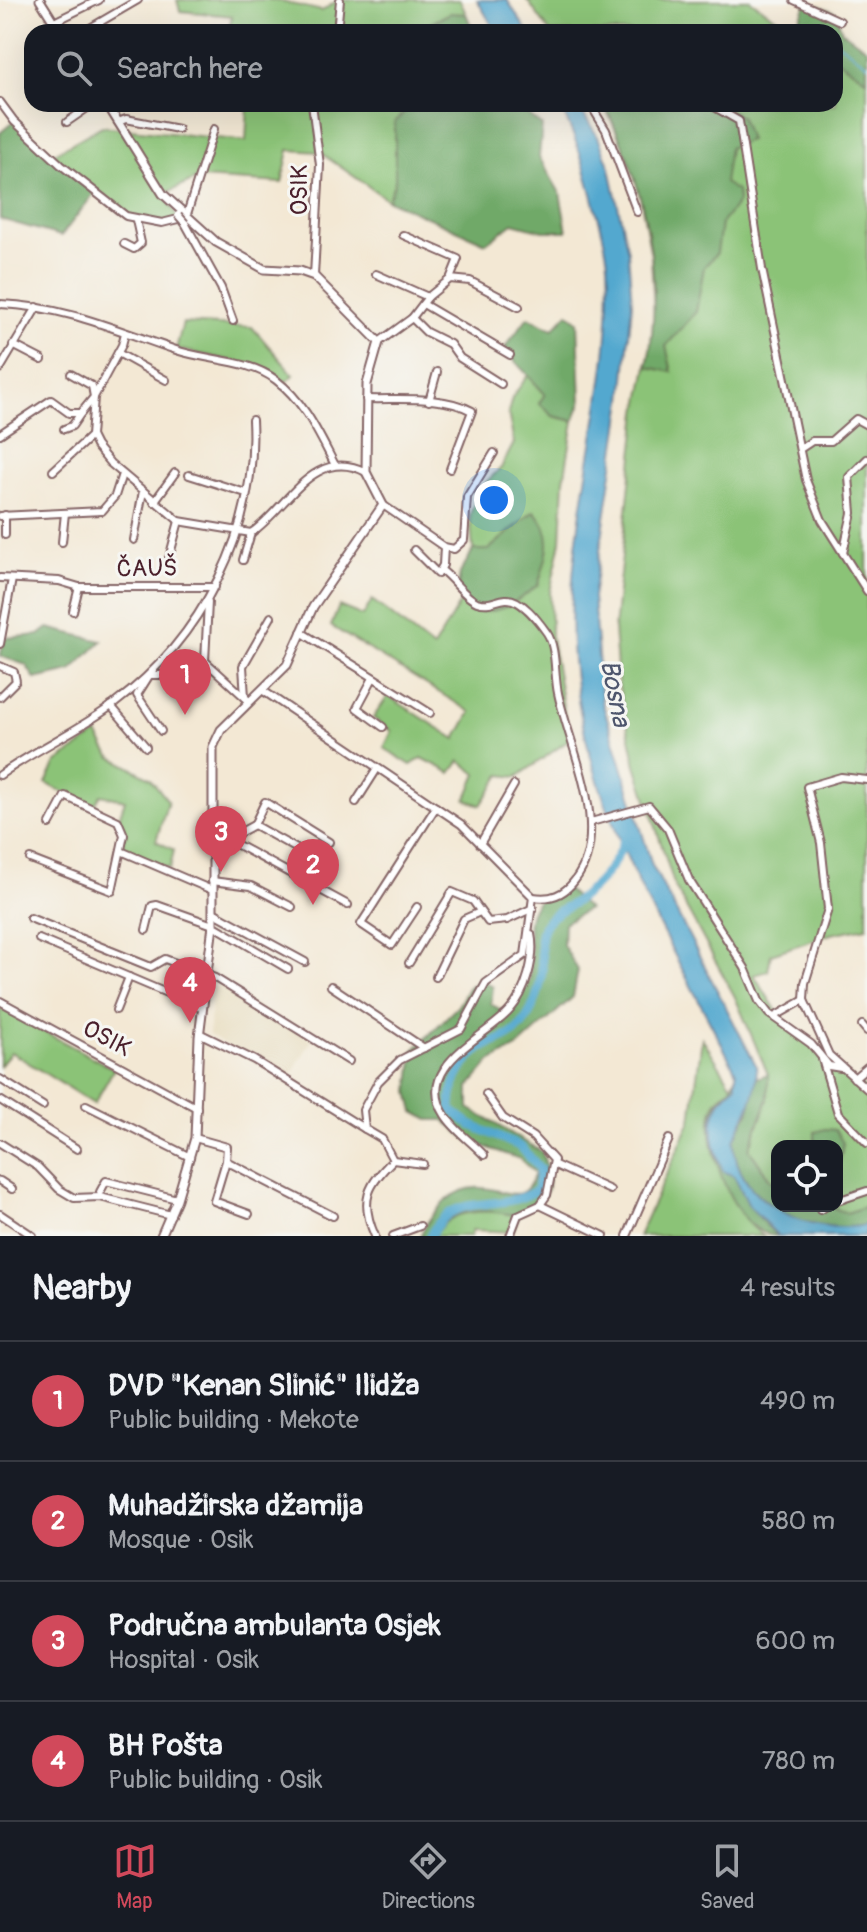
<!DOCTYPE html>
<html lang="en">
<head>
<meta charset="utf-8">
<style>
  :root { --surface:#171b24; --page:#20242c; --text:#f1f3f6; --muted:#9ea1a6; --line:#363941; --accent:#d1495b }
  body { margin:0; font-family:Pangolin,sans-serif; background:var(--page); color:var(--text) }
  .controls { position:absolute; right:24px; bottom:24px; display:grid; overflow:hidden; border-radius:16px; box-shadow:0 8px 32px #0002 }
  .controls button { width:72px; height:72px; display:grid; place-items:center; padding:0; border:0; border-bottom:2px solid var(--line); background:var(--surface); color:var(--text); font:40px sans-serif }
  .you { position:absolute; left:494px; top:500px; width:28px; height:28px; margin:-20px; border:6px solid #fff; border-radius:50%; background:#1a73e8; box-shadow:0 0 0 12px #1a73e833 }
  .badge { display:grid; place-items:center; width:52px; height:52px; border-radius:50%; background:var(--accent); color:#fff; font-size:26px; font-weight:700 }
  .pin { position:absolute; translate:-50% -66px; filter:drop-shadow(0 2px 4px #0008) }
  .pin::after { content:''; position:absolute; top:42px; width:28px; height:24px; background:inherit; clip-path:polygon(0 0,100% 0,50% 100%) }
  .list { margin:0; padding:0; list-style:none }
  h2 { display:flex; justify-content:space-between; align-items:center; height:104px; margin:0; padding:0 32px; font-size:34px }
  h2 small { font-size:26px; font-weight:400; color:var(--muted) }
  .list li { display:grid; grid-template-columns:52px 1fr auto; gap:24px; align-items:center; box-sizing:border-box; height:120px; padding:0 32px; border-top:2px solid var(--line) }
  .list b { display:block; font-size:30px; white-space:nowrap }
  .list p { margin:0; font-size:26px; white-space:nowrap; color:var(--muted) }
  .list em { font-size:26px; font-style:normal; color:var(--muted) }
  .icon { flex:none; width:44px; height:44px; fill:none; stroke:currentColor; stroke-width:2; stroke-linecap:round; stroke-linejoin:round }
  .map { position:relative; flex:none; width:867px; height:1236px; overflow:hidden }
  .search { position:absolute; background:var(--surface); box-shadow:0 8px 32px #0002; left:24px; right:24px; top:24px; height:88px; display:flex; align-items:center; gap:20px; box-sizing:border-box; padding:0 28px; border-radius:24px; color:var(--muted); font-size:30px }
  .sheet { height:584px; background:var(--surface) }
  nav { display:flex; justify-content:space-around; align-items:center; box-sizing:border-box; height:112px; border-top:2px solid var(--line); background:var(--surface); font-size:22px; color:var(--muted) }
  nav a { display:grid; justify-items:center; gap:4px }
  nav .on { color:var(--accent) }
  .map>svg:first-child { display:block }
</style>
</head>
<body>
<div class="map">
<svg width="867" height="1236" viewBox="0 0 867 1236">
  <rect width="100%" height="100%" fill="#f6f6f2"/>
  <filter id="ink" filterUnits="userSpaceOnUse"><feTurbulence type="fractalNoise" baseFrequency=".0125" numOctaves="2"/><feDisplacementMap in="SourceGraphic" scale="16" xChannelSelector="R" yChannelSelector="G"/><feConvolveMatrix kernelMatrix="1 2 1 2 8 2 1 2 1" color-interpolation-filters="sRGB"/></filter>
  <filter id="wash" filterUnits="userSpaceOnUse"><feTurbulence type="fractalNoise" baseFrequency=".006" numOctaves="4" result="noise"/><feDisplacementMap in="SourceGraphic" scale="32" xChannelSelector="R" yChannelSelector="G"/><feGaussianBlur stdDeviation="1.8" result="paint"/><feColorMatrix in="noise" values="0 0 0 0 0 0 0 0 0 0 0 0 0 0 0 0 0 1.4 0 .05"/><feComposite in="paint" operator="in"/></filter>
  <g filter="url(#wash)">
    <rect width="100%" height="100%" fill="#f3e8d4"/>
    <path fill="#e7daba" d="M221 985 312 1040 288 1080 209 1035 212 989Z"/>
    <g fill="#8bc377" stroke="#6a7151" stroke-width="2">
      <path d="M177 0H274L322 11 338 0H460L466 14C449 13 435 16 427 32H228L232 16 180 11Z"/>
      <path d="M527 0H750L797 32H550Z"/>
      <path d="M835 58 867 80V927L831 934 771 954 768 971 754 975 785 1024 867 1090V1206L847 1213 829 1209 828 1206H837V1177L843 1143 815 1132V1146H777V1182L771 1181 749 1149 768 1099V1074L735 997 675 887 636 765 618 683 614 628 638 411 655 327 651 256 636 174 604 104H835Z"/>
      <path d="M248 104H445L406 110 396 122 395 181 388 200 319 152 289 150 282 183 199 178 164 194 179 220 162 223 136 220 51 155 102 126 246 141Z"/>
      <path d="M183 323 252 327 294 375 286 382 266 368 176 349Z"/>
      <path d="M528 375 545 394 540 403 553 416 574 421 564 480 561 541 550 592 551 638 569 740 517 777 501 775 481 805 466 800 477 774 460 761 451 773 422 758 411 765 384 748 392 731 373 718 388 696 456 739 471 712 331 626 339 606 363 616 372 600 433 648 464 596 534 511 488 550H473L470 515 478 490 501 468 514 443 508 413 512 398Z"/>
      <path d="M97 734 110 756 150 778 168 801 156 841 174 850 170 869 121 851 124 835 118 821 125 800 101 795 92 808 46 783 56 763Z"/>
      <path d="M0 1008 114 1069 94 1104 11 1052 0 1066Z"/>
      <path d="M702 1038 733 1087C727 1091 718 1097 715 1104 698 1139 734 1216 763 1236H638L691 1121Z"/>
      <path d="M496 1211 519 1216 512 1232 472 1230 471 1236H434C449 1211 469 1212 496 1211Z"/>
    </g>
    <g fill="#70a968" stroke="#5d644a" stroke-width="2">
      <path d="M807 1 835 12 842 31 867 49V80L835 58V32L795 31Z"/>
      <path d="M450 13 466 14 474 32H427L431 23Z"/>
      <path d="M445 104 461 107 464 104H514L542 126 539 157 560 193 567 231H543L513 223 486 243 388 200 395 181V122L406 110Z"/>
      <path d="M604 104H720L741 117 749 140 729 148 724 183 737 191 738 202 721 224 717 253 704 267 696 312 666 346 672 372 647 367C665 274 646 188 604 104Z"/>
      <path d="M14 121 96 191 61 236 0 219V133Z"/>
      <path d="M568 313 578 321 581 403 574 421 553 416 539 403 545 394 504 349 528 317 553 329Z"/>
      <path d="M534 511C557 535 547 556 538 585 518 601 498 617 472 610L458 586 460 573 473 550H488Z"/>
      <path d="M48 628 102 641 71 671 35 679 26 665 0 656 5 638 39 635Z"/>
      <path d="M566 889 588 909 564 923 563 945 578 970 573 997 519 1046 490 1062 469 1087V1108L542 1152C554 1188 550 1196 519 1216 487 1209 452 1205 434 1236H420C431 1213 453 1185 482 1188 507 1189 523 1208 535 1173L520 1159 469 1141 444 1120H429L414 1112 409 1092 414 1050 458 1006 469 986 484 981 493 987 491 1004 503 1011C560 978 506 925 542 898 549 894 559 892 566 889Z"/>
      <path d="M768 1074V1099L749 1149 771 1181 777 1182V1206H828L847 1213 867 1206V1225C811 1236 733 1203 734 1140L749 1111 757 1078Z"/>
      <path d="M735 1078 736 1086C711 1104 706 1129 718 1158 721 1165 730 1170 734 1176 748 1199 756 1218 778 1236 735 1236 706 1151 712 1114 715 1097 732 1094 735 1078Z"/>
      <path d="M825 1129 835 1130 843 1143 837 1177V1146H815V1132Z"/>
    </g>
    <g fill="#53a8cf" stroke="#4e647d" stroke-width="2">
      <path d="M477 0H507L528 32H496Z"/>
      <path d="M558 104H577L598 137 610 168 628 252 632 303 623 400 593 597 602 701 652 865 756 1065C760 1092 745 1116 734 1140 733 1203 811 1236 867 1225L865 1236H778L749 1206 734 1176 723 1171C709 1137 705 1109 736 1086V1072C669 939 586 813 573 660 561 526 616 397 608 264 606 240 598 217 592 194 583 161 575 133 558 104Z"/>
    </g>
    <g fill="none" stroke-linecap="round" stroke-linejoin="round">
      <g stroke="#53a8cf" stroke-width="2">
        <path d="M811 23 823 32"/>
        <path d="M835 41 867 64"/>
      </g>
      <path stroke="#53a8cf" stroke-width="9" d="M430 1236C456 1187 494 1216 537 1190L540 1169 521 1147 471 1125 451 1110C450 1089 460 1065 478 1051 494 1039 511 1040 524 1022 535 1007 540 989 542 970 543 951 534 934 550 918 557 911 568 907 576 901 597 887 617 864 624 839"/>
    </g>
  </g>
  <g filter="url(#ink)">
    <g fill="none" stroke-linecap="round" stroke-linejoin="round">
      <g stroke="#856566" stroke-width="10">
        <g id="minor">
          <path d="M794 0 840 21"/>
          <path d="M54 22 99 0"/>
          <path d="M83 32 138 0"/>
          <path d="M337 32 340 0"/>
          <path d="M0 102 14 121 61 165 126 216 162 223 182 218"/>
          <path d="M312 104 320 165 314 276"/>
          <path d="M590 104 606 130 637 212"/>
          <path d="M709 104 739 121 762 269 806 480 822 520 867 591"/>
          <path d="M67 122 93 104"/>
          <path d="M118 122 126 119 178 129"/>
          <path d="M187 214 214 129"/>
          <path d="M185 223 221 288 233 321"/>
          <path d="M403 235 458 259 450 279"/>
          <path d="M124 244 134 249 141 243 136 220"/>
          <path d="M376 274 428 297"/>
          <path d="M0 304C69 307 115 330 176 350 208 361 249 359 276 380 305 402 319 435 335 465"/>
          <path d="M423 304 510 355"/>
          <path d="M412 318 426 332 450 344 460 358 501 384"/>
          <path d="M125 333 122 345 94 397 91 436 96 446 110 463 179 521 251 533C287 509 313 445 366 472"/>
          <path d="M379 342 412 318 428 297 450 279 470 281 519 307"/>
          <path d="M13 345 42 360"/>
          <path d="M118 353 166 380"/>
          <path d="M0 369 37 307"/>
          <path d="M366 399C399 400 443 395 472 411L450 469"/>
          <path d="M429 401 437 372"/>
          <path d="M64 429 72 426 81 413"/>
          <path d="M0 434 51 400 69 413H81L94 397 92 386 71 374"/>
          <path d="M800 449 812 441H831L856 419 867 425"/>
          <path d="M53 471 91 436"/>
          <path d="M189 475 246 493"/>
          <path d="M154 502 175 473"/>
          <path d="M383 505 444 547 454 549 464 540 467 497 494 453"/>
          <path d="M5 515V535"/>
          <path d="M0 516 102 511 115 496 122 474"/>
          <path d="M134 540 143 491"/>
          <path d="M62 542 65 513"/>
          <path d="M414 550 438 574 443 565 444 547"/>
          <path d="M843 553 852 513 849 477 867 459"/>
          <path d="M169 558 179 521"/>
          <path d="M243 560 251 533"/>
          <path d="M0 578 59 581 79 587H215"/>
          <path d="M73 611 79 587"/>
          <path d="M301 632 430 713"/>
          <path d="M0 644 12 579"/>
          <path d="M205 661 208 602"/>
          <path d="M0 666 14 672 16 681 0 697"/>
          <path d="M150 675H168L205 661 249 701"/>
          <path d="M149 676 137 695 161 731"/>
          <path d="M373 678 357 708 383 727"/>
          <path d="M262 690 461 824 533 897C551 900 564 895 575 880 613 831 569 747 558 693 554 676 557 648 547 633 539 622 522 598 506 599 495 600 489 606 477 602 464 597 453 578 441 570"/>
          <path d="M245 697 243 666 271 617"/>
          <path d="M111 706 146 747"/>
          <path d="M0 775C36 749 78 731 114 704 201 639 258 531 252 420"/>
          <path d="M867 780 841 777 807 787 821 843 828 909 805 983 804 1000 829 1055 867 1089"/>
          <path d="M356 802 377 769"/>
          <path d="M591 822 649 806 668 829 689 880 745 968 759 1001 769 1014 811 1044 829 1066 841 1068"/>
          <path d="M254 825 313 858"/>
          <path d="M212 831 348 905"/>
          <path d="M228 839 254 825 265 802 329 842"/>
          <path d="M480 844 514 785"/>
          <path d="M121 851 212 890"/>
          <path d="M30 859 112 891 124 835 118 821 65 796 50 824"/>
          <path d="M212 881 251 886 292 907"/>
          <path d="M417 907 392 945 361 924 436 807"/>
          <path d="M213 912 305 962"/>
          <path d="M30 918 151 967 165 959 215 978 349 1061"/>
          <path d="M146 930 152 906 157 905 213 925 288 969"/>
          <path d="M39 939 202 1008"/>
          <path d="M409 963 452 892 473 901 488 922 507 920 533 908"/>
          <path d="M436 977 464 919 480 912"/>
          <path d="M331 986 424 1048"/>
          <path d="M0 1001 197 1108"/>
          <path d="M116 1010 129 977"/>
          <path d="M774 1017 804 1000"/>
          <path d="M862 1025 867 1031"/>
          <path d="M199 1033 254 1060 365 1129"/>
          <path d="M822 1059 838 1113 867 1143"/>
          <path d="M854 1078 867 1067"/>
          <path d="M0 1079 43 1106"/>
          <path d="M486 1094 503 1118 533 1137 554 1160 547 1195 540 1205 518 1215 510 1236"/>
          <path d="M0 1100 77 1149"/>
          <path d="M86 1105 190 1157"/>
          <path d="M195 1138 227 1147 226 1161 333 1216"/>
          <path d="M0 1143 38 1167 59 1189 74 1198 100 1197 171 1215"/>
          <path d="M484 1155C472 1142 454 1130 445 1115 413 1066 487 1037 510 1010 526 992 536 957 531 934"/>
          <path d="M393 1160 423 1164"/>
          <path d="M226 1161 214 1201 249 1214"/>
          <path d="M555 1165 610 1190"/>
          <path d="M0 1181 12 1189"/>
          <path d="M100 1192 106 1181 177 1199"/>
          <path d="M837 1201 867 1191"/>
          <path d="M540 1205 604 1236"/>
          <path d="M820 1210 827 1206"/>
          <path d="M0 1214 33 1236"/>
          <path d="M375 1236C359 1200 368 1185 393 1160L382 1139 365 1129 363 1110 378 1082 400 1060 461 1029 486 983 525 955 533 897"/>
          <path d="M393 1236 420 1226"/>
          <path d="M627 1236 669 1139"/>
        </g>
      </g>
      <g stroke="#856566" stroke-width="11">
        <g id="major">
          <path d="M40 0 60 32"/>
          <path d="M107 104 163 194 216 242 264 269 300 271 314 276 379 342 367 384 366 472 383 505 313 607 287 665 221 730 213 747V925L199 1037 195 1138 177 1199 161 1236"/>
        </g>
      </g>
      <use href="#minor" stroke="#fff" stroke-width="6"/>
      <use href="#major" stroke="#fff" stroke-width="7"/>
      <g stroke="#856566" stroke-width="10" stroke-linecap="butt">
        <path id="minor-bridge" d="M178 215 185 223"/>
      </g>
      <use href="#minor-bridge" stroke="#fff" stroke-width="6"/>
    </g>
  </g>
  <g text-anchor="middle" stroke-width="6" stroke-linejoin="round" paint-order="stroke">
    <g font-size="24" fill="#4a1f2b" stroke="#f6f6f2">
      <text transform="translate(299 190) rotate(-90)" y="8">OSIK</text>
      <text transform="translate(147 568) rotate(-1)" y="8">ČAUŠ</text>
      <text transform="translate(107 1038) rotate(28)" y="8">OSIK</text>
    </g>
    <g font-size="26" font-style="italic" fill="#4e566d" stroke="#f6f6f2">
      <text transform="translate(616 693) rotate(79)" y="9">Bosna</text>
    </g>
  </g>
</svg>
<div class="controls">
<button><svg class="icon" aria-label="locate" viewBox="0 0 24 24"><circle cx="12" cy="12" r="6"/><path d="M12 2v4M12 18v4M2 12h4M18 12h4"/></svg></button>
</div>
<div class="you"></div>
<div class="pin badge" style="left:185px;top:715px">1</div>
<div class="pin badge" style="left:313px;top:905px">2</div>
<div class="pin badge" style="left:221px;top:872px">3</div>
<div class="pin badge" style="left:190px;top:1023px">4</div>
<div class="search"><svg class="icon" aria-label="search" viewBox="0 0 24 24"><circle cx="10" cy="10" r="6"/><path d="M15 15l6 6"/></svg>Search here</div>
</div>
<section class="sheet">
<h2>Nearby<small>4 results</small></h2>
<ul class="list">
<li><span class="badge">1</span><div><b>DVD &quot;Kenan Slinić&quot; Ilidža</b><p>Public building · Mekote</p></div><em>490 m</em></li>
<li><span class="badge">2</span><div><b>Muhadžirska džamija</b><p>Mosque · Osik</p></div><em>580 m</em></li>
<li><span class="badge">3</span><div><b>Područna ambulanta Osjek</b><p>Hospital · Osik</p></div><em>600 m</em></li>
<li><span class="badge">4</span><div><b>BH Pošta</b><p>Public building · Osik</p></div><em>780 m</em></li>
</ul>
</section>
<nav>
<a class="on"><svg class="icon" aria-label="map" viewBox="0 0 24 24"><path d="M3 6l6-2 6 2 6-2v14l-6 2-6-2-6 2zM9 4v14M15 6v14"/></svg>Map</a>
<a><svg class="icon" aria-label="directions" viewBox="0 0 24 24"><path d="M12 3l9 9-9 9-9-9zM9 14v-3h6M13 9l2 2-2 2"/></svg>Directions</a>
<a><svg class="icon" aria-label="saved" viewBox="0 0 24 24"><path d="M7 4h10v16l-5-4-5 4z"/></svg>Saved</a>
</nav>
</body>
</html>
